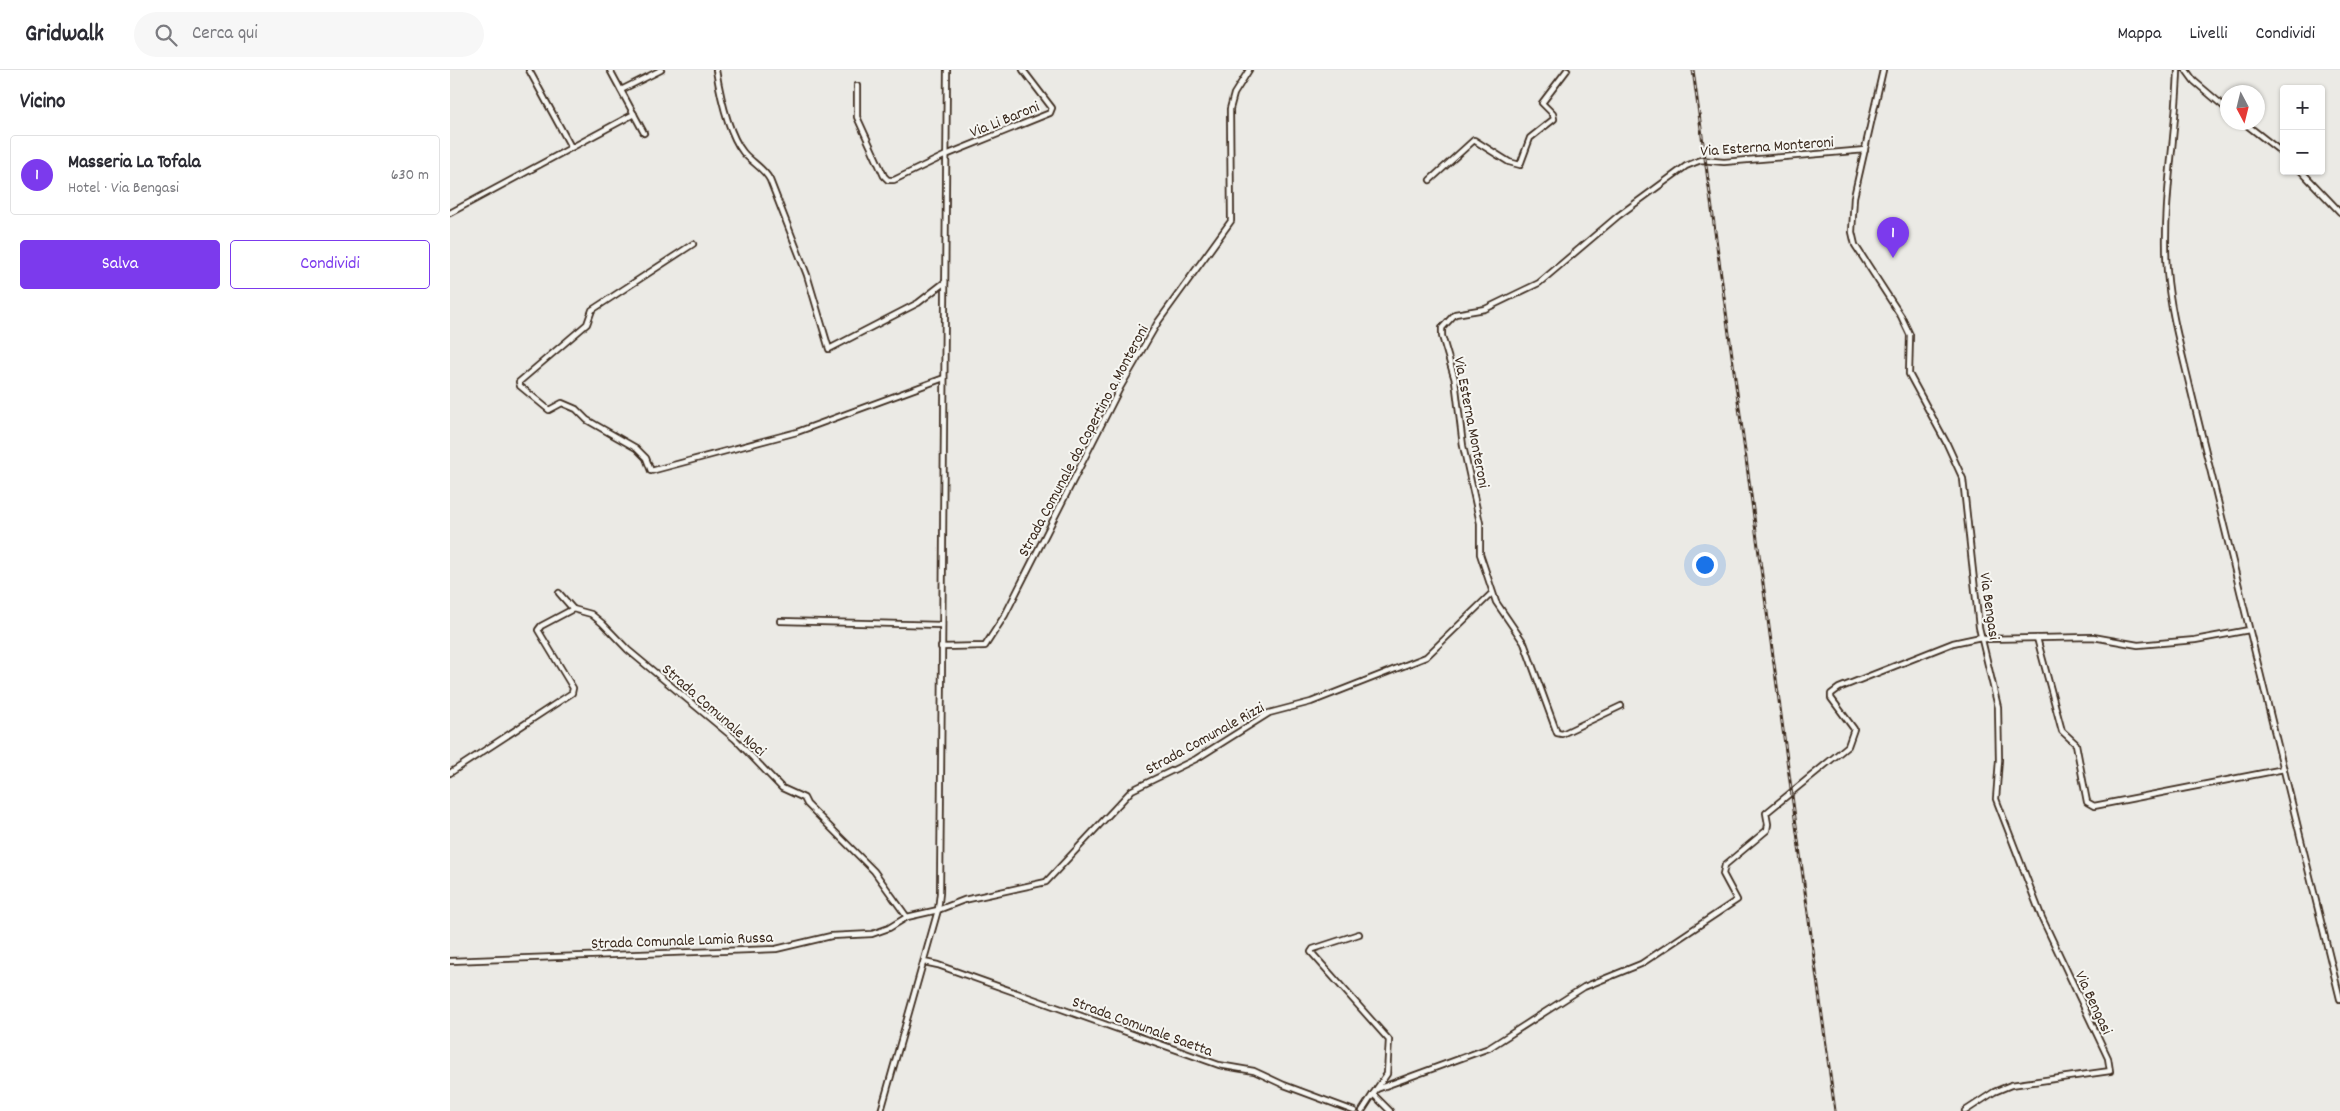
<!DOCTYPE html>
<html lang="it">
<head>
<meta charset="utf-8">
<style>
  :root { --surface:#fff; --page:#f7f7f7; --text:#2b2b33; --muted:#7c7c81; --line:#e1e1e2; --accent:#7c3aed }
  body { margin:0; font-family:Dekko,sans-serif; background:var(--page); color:var(--text) }
  .controls { position:absolute; right:15px; top:15px; display:grid; overflow:hidden; border-radius:5px; box-shadow:0 1px 4px #0004 }
  .controls button { width:45px; height:45px; display:grid; place-items:center; padding:0; border:0; border-bottom:1px solid var(--line); background:var(--surface); color:var(--text); font:25px sans-serif }
  .compass { position:absolute; left:1770px; top:15px; width:45px; height:45px; border-radius:50%; background:var(--surface); box-shadow:0 1px 4px #0004; rotate:173deg }
  .you { position:absolute; left:1254px; top:494px; width:18px; height:18px; margin:-12px; border:4px solid #fff; border-radius:50%; background:#1a73e8; box-shadow:0 0 0 8px #1a73e833 }
  .badge { display:grid; place-items:center; width:32px; height:32px; border-radius:50%; background:var(--accent); color:#fff; font-size:16px; font-weight:700 }
  .pin { position:absolute; translate:-50% -41px; filter:drop-shadow(0 1px 2px #0008) }
  .pin::after { content:''; position:absolute; top:26px; width:18px; height:15px; background:inherit; clip-path:polygon(0 0,100% 0,50% 100%) }
  .list { margin:0; padding:0; list-style:none }
  h2 { display:flex; justify-content:space-between; align-items:center; height:65px; margin:0; padding:0 20px; font-size:21px }
  h2 small { font-size:16px; font-weight:400; color:var(--muted) }
  .list li { display:grid; grid-template-columns:32px 1fr auto; gap:15px; align-items:center; box-sizing:border-box; height:80px; margin:0 10px 10px; padding:0 10px; border:1px solid var(--line); border-radius:5px }
  .list b { display:block; font-size:19px; white-space:nowrap }
  .list p { margin:0; font-size:16px; white-space:nowrap; color:var(--muted) }
  .list em { font-size:16px; font-style:normal; color:var(--muted) }
  .actions { display:flex; gap:10px; padding:15px 20px }
  .actions a { flex:1; padding:11px 0; border:1px solid var(--accent); border-radius:5px; text-align:center; font-size:18px; color:var(--accent) }
  .actions .main { background:var(--accent); color:#fff }
  .icon { flex:none; width:28px; height:28px; fill:none; stroke:currentColor; stroke-width:2; stroke-linecap:round; stroke-linejoin:round }
  .map { position:relative; flex:none; width:1890px; height:1041px; overflow:hidden }
  header { display:flex; align-items:center; gap:30px; box-sizing:border-box; height:70px; padding:0 25px; background:var(--surface); border-bottom:1px solid var(--line) }
  header strong { font-size:24px }
  nav { display:flex; gap:28px; margin-inline-start:auto; font-size:18px }
  .search { width:350px; height:45px; background:var(--page); display:flex; align-items:center; gap:12px; box-sizing:border-box; padding:0 18px; border-radius:28px; color:var(--muted); font-size:19px }
  main { display:flex }
  aside { flex:1; background:var(--surface) }
  .map>svg:first-child { display:block }
</style>
</head>
<body>
<header>
<strong>Gridwalk</strong>
<div class="search"><svg class="icon" aria-label="search" viewBox="0 0 24 24"><circle cx="10" cy="10" r="6"/><path d="M15 15l6 6"/></svg>Cerca qui</div>
<nav><a>Mappa</a><a>Livelli</a><a>Condividi</a></nav>
</header>
<main>
<aside>
<h2>Vicino<small></small></h2>
<ul class="list">
<li><span class="badge">1</span><div><b>Masseria La Tofala</b><p>Hotel · Via Bengasi</p></div><em>630 m</em></li>
</ul>
<div class="actions"><a class="main">Salva</a><a>Condividi</a></div>
</aside>
<div class="map">
<svg width="1890" height="1041" viewBox="0 0 1890 1041">
  <rect width="100%" height="100%" fill="#ebeae5"/>
  <filter id="ink" filterUnits="userSpaceOnUse"><feTurbulence type="fractalNoise" baseFrequency=".02" numOctaves="2"/><feDisplacementMap in="SourceGraphic" scale="10" xChannelSelector="R" yChannelSelector="G"/><feConvolveMatrix kernelMatrix="1 2 1 2 8 2 1 2 1" color-interpolation-filters="sRGB"/></filter>
  <g filter="url(#ink)">
    <g fill="none" stroke-linecap="round" stroke-linejoin="round">
      <g stroke="#3b2a1e" stroke-width="8">
        <g id="minor">
          <path d="M79 0 121 77"/>
          <path d="M160 0 194 63"/>
          <path d="M266 0C270 24 278 63 293 82 301 92 314 98 320 110L357 205 379 279 468 233 495 212"/>
          <path d="M1433 0 1404 127 1402 162 1405 175 1451 246 1460 265 1459 304 1497 374 1513 409 1529 557 1548 637 1549 690 1546 729 1592 848 1658 988 1660 1001 1561 1015 1544 1022 1515 1041"/>
          <path d="M1728 0C1726 67 1712 134 1717 201 1720 240 1731 279 1740 317L1890 929"/>
          <path d="M1736 0 1744 11 1778 40"/>
          <path d="M407 16V47L434 106 438 110H444L496 85 600 43 602 38 573 0"/>
          <path d="M171 20 211 0"/>
          <path d="M1793 52 1834 84"/>
          <path d="M1851 101 1890 142"/>
          <path d="M980 110 1024 70 1059 92 1070 95 1080 68 1104 49 1103 44 1092 33 1117 0"/>
          <path d="M0 143 184 44"/>
          <path d="M243 174 142 240 137 254 69 312 70 316 99 340 112 333 126 339 137 350 186 378 196 388 201 401 347 362 494 308"/>
          <path d="M109 523 123 539 141 544 152 553 178 580 285 669 332 718 354 728 357 734 424 801 457 847"/>
          <path d="M330 551 492 555"/>
          <path d="M1587 568 1612 661 1626 674 1637 732 1644 736 1834 699"/>
          <path d="M1532 569 1643 567 1688 575 1745 570 1799 560"/>
          <path d="M491 577 535 576 555 545 671 316 708 252 781 151 780 39 784 24 799 0"/>
          <path d="M1171 636 1112 664 1107 663 1074 573 1046 532 1030 484V453L1013 376 1005 310 992 266V258L1005 244 1035 239 1089 213 1168 146 1236 96 1251 90 1274 92 1415 80"/>
          <path d="M0 703 122 623 123 618 88 560 91 556 123 539"/>
          <path d="M909 864 863 879 861 882 939 970 937 1004 923 1024"/>
          <path d="M0 891 326 879 381 866 422 864 439 858 457 847 488 840 514 830 596 812 682 720 746 689 819 643 861 632 976 587 1042 523"/>
          <path d="M474 892 488 895 769 995 804 1001 834 1015 904 1041"/>
          <path d="M927 1019 1039 978 1134 917 1191 894 1287 830 1273 804 1275 795 1317 760 1318 754 1316 743 1398 676 1404 659 1381 628V624L1389 618 1503 573 1531 567"/>
          <path d="M431 1041 488 840 490 823 497 0"/>
          <path d="M912 1041 923 1024 940 1041"/>
        </g>
      </g>
      <use href="#minor" stroke="#f6f6f2" stroke-width="4.5"/>
      <g stroke="#3b2a1e" stroke-width="3">
        <path id="rail" d="M1243 0 1385 1041"/>
      </g>
      <use href="#rail" stroke="#f6f6f2" stroke-width="1" stroke-dasharray="4" stroke-linecap="butt"/>
    </g>
  </g>
  <g text-anchor="middle" stroke-width="4" stroke-linejoin="round" paint-order="stroke">
    <g font-size="16" fill="#3b2a1e" stroke="#f6f6f2">
      <text transform="translate(554 48) rotate(-22)" y="6">Via Li Baroni</text>
      <text transform="translate(1317 75) rotate(-4)" y="6">Via Esterna Monteroni</text>
      <text transform="translate(1023 352) rotate(79)" y="6">Via Esterna Monteroni</text>
      <text transform="translate(632 370) rotate(-62)" y="6">Strada Comunale da Copertino a Monteroni</text>
      <text transform="translate(1541 536) rotate(82)" y="6">Via Bengasi</text>
      <text transform="translate(265 639) rotate(41)" y="6">Strada Comunale Noci</text>
      <text transform="translate(754 667) rotate(-29)" y="6">Strada Comunale Rizzi</text>
      <text transform="translate(232 869) rotate(-2)" y="6">Strada Comunale Lamia Russa</text>
      <text transform="translate(1645 932) rotate(65)" y="6">Via Bengasi</text>
      <text transform="translate(693 955) rotate(20)" y="6">Strada Comunale Saetta</text>
    </g>
  </g>
</svg>
<div class="controls">
<button>+</button>
<button>−</button>
</div>
<svg class="compass" viewBox="-18 -18 36 36"><path d="M0-13l5 13h-10z" fill="#e53935"/><path d="M0 13l5-13h-10z" fill="#7c7c81"/></svg>
<div class="you"></div>
<div class="pin badge" style="left:1443px;top:188px">1</div>
</div>
</main>
</body>
</html>
